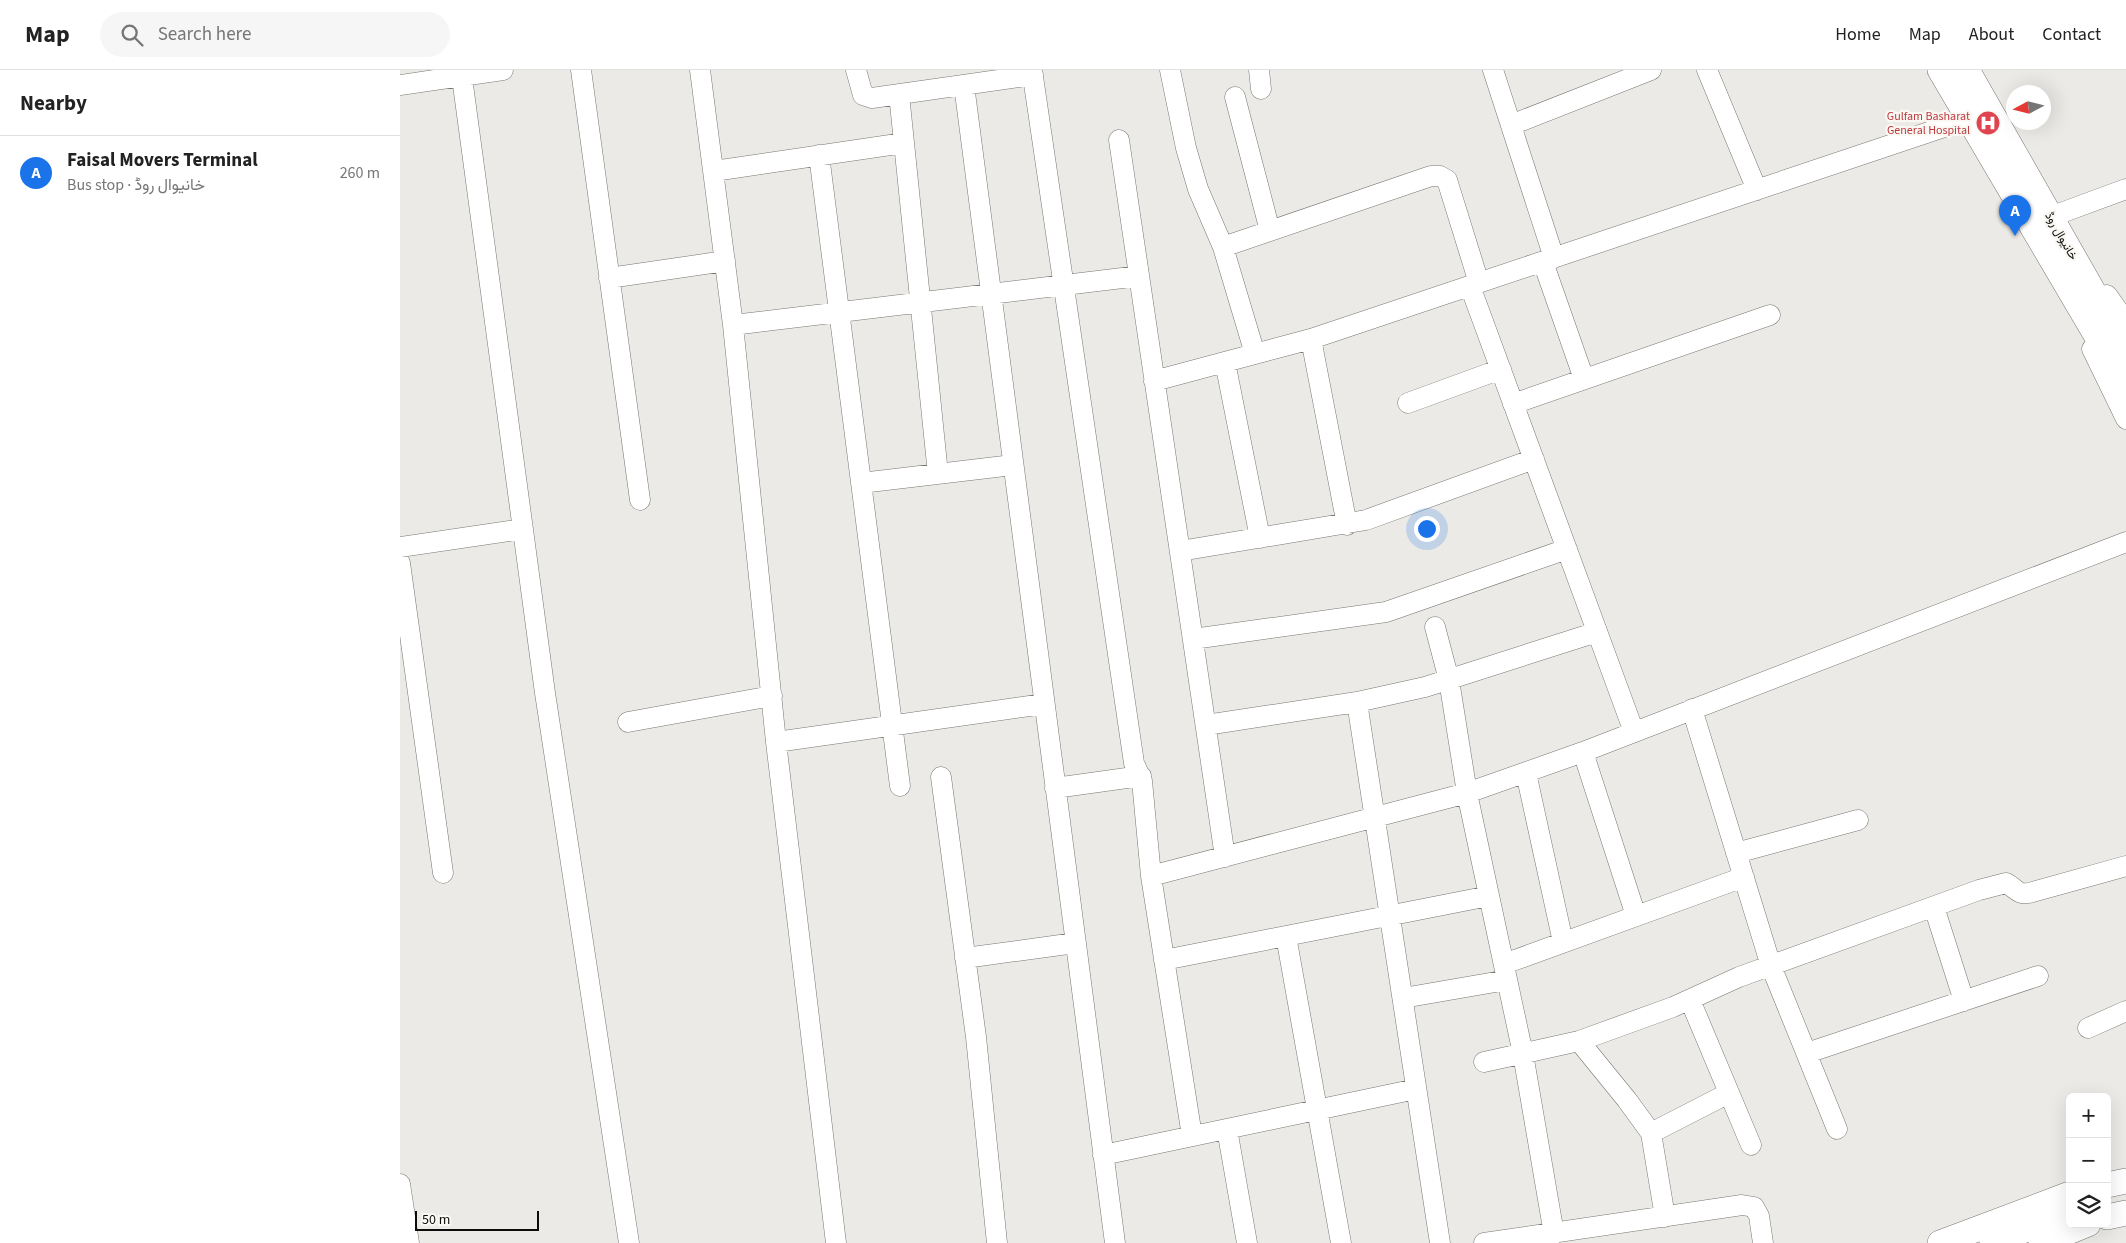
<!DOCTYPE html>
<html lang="en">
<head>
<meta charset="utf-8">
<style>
	body { margin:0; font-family:"Source Sans 3",Vazirmatn,sans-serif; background:#f6f6f6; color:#222 }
	.controls { position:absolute; right:15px; bottom:15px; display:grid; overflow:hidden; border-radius:8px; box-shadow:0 5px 20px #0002 }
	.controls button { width:45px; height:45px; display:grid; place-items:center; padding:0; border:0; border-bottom:1px solid #e0e0e0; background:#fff; color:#222; font:25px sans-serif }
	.compass { position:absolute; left:1606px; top:15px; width:45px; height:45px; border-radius:50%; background:#fff; box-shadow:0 5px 20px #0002; rotate:263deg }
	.scale { position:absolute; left:15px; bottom:12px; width:124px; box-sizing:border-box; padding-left:5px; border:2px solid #0d0c0b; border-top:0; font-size:14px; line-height:18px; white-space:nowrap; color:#0d0c0b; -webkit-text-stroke:4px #faf8f3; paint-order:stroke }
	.you { position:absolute; left:1026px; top:458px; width:18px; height:18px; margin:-12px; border:4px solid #fff; border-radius:50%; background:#1a73e8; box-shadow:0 0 0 8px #1a73e833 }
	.badge { display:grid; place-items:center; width:32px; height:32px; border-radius:50%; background:#1a73e8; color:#fff; font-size:16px; font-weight:700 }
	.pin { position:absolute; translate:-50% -41px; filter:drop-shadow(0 1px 2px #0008) }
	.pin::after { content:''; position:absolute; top:26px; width:18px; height:15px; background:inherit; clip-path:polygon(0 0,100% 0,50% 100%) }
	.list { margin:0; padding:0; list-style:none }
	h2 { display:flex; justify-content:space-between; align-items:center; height:65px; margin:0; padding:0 20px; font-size:21px }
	h2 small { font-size:16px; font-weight:400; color:#767676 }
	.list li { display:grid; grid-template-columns:32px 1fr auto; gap:15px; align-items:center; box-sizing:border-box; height:75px; padding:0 20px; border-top:1px solid #e0e0e0 }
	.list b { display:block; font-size:19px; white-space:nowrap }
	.list p { margin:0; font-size:16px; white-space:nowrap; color:#767676 }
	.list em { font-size:16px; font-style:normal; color:#767676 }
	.icon { flex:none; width:28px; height:28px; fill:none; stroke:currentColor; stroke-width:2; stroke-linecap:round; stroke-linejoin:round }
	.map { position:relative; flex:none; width:1726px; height:1173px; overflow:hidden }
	header { display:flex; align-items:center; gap:30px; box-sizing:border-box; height:70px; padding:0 25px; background:#fff; border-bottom:1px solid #e0e0e0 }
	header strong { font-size:24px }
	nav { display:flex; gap:28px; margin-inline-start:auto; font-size:18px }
	.search { width:350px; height:45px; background:#f6f6f6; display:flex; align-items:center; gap:12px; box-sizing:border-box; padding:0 18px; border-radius:28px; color:#767676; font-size:19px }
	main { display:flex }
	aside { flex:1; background:#fff }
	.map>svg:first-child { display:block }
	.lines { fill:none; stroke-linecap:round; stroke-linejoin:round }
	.minor-casing { stroke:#787672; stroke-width:21 }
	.major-casing { stroke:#787672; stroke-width:26 }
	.minor { stroke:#fff; stroke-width:20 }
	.major { stroke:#fff; stroke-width:25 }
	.labels { text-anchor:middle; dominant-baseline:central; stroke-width:4.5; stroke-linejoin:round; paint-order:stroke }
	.health-label { font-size:12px; fill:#be3a42; stroke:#faf8f3; text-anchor:end }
	.street-label { font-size:12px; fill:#0d0c0b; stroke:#faf8f3 }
</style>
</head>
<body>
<header>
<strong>Map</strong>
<div class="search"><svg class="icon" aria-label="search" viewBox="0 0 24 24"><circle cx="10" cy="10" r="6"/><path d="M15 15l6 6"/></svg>Search here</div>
<nav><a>Home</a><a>Map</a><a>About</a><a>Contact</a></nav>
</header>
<main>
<aside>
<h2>Nearby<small></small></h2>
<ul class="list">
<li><span class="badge">A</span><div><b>Faisal Movers Terminal</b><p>Bus stop · خانیوال روڈ</p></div><em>260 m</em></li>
</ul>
</aside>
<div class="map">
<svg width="1726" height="1173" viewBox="0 0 1726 1173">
	<rect width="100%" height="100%" fill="#eceae6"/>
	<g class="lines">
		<defs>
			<path id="minor" d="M61,0L145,623L229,1173
				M181,0L240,430
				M300,0L333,255L376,672L436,1173
				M456,0L463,25L472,28L633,5
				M632,0L734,693L742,711L751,806L792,1066
				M770,0L786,78L798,119L823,177L855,284
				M859,0L861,19
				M1093,0L1154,188
				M1307,0L1357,120
				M0,15L103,0
				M564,15L715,1173
				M499,24L538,404
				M835,27L870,161
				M1111,55L1251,0
				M719,70L825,787
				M419,85L500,716
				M314,101L504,73
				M1658,157L1650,147L1726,119
				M823,177L1031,106H1040L1047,110L1079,213
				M1143,192L1184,309
				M209,208L325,191
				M1070,216L1234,662
				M1707,225L1726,252
				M333,255L739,206
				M911,269L947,455
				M1692,279L1726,349
				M825,292L860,468
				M754,311L911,269L1568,49
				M1008,333L1101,299
				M1113,334L1370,245
				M461,413L613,395
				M0,477L123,459
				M780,481L966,450L1134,389
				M0,493L43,803
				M1035,557L1049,610L1067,723L1123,984L1154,1164
				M793,569L986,542L1167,479
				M957,632L1040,1173
				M1292,639L1371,896L1437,1059
				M228,652L372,626
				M806,655L957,632L1025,617L1197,562
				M376,672L644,634
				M1183,682L1236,846
				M1126,703L1163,872
				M541,707L576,967L597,1173
				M655,718L741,706
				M1336,783L1458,750
				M751,806L1067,723L1183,682L1726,472
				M1534,837L1564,931
				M886,866L941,1173
				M565,888L675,873
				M764,890L1089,826
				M1104,894L1344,807
				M1003,928L1107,910
				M1290,930L1351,1075
				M1688,958L1726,941
				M1179,971L1227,1030L1251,1063L1265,1147
				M1407,983L1638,906
				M1084,992L1179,971L1273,937L1339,907L1579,820L1606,813C1616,818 1617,825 1629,823L1726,796
				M827,1059L847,1173
				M1251,1063L1329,1023
				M703,1085L1016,1019
				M0,1114L9,1173
				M1084,1173L1342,1135L1354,1137L1359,1146L1363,1173"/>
			<path id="major" d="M1540,0L1726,316
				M1567,0L1726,279
				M1707,1115L1726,1111
				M1707,1147L1726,1143
				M1540,1173L1670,1124
				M1592,1173L1670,1142
				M1641,1173L1688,1154"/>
		</defs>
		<use href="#minor" class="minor-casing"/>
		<use href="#major" class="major-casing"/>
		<use href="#minor" class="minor"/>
		<use href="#major" class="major"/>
	</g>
	<defs>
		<symbol id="hospital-disc" viewBox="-11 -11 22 22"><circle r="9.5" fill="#e0444e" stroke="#faf8f3"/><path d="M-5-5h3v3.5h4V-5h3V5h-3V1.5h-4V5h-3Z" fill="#fff"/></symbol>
	</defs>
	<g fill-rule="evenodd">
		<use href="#hospital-disc" x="1574" y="39" width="28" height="28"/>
	</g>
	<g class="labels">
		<g class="health-label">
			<text x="1570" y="46">Gulfam Basharat<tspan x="1570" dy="14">General Hospital</tspan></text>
		</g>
		<g class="street-label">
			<text transform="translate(1661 166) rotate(60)">خانیوال روڈ</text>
		</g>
	</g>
</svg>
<div class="controls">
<button>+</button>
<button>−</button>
<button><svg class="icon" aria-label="layers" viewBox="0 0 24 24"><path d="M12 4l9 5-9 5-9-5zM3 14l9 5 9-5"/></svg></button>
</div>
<svg class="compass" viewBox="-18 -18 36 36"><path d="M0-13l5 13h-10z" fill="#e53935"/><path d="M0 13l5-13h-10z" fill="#767676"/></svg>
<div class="scale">50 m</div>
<div class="you"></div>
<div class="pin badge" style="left:1615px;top:166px">A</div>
</div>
</main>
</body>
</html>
